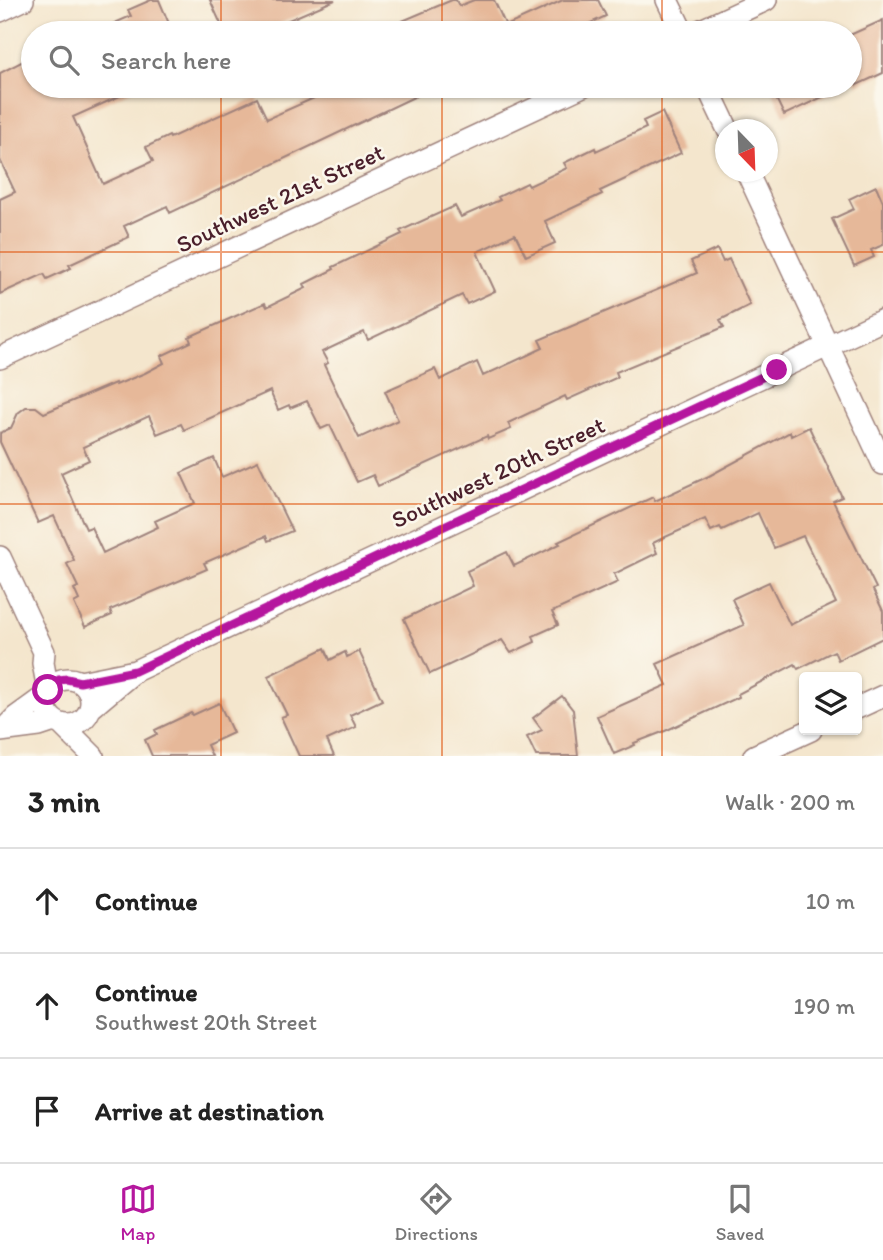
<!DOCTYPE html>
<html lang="en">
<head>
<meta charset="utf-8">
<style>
	body { margin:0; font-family:Itim,sans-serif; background:#f6f6f6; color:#222 }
	.controls { position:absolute; right:21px; bottom:21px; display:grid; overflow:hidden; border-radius:7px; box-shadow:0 2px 5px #0004 }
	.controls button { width:63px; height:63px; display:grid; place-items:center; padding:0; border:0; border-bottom:2px solid #e0e0e0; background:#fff; color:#222; font:35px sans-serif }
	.compass { position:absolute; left:715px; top:119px; width:63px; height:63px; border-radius:50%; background:#fff; box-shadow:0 2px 5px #0004; rotate:157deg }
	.stop { position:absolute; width:21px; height:21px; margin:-16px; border:5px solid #b5179e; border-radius:50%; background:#fff }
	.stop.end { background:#b5179e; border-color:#fff; box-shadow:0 2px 7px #0008 }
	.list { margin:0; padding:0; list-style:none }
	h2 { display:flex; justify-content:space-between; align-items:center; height:91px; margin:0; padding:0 28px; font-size:30px }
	h2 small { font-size:23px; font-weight:400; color:#767676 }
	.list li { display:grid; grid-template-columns:46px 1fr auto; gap:21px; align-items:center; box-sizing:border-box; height:105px; padding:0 28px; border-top:2px solid #e0e0e0 }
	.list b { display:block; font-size:26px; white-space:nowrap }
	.list p { margin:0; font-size:23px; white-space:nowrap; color:#767676 }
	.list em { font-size:23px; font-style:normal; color:#767676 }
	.icon { flex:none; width:38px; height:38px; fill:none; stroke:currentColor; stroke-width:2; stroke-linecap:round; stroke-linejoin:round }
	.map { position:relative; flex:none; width:883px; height:756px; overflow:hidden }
	.search { position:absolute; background:#fff; box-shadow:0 2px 5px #0004; left:21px; right:21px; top:21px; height:77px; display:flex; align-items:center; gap:18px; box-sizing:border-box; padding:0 24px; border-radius:38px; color:#767676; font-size:26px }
	.sheet { height:406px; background:#fff }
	nav { display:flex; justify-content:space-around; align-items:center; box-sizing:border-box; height:98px; border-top:2px solid #e0e0e0; background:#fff; font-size:19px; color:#767676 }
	nav a { display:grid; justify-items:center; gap:4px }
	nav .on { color:#b5179e }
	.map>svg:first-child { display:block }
	.building { fill:#e6b899 }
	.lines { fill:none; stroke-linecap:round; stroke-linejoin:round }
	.street-casing { stroke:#9f827c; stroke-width:24 }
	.street { stroke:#fff; stroke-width:21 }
	.route { stroke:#b5179e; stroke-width:9 }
	.grid { fill:none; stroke:#e0560e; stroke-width:2; stroke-opacity:0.55 }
	.labels { text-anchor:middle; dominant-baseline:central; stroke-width:5; stroke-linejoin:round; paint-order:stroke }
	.street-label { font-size:24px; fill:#4a1f2b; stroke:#fbf7ec }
</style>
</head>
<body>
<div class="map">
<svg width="883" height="756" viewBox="0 0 883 756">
	<rect width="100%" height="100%" fill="#fbf7ec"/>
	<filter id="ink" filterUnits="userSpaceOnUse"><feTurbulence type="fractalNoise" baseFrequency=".0143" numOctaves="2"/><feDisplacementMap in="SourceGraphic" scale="14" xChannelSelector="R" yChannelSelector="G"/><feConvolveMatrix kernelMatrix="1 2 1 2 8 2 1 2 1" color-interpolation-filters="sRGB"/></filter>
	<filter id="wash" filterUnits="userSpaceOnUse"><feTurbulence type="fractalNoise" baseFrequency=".00686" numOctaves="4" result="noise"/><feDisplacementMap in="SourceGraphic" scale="28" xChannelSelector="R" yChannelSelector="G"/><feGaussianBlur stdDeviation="1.57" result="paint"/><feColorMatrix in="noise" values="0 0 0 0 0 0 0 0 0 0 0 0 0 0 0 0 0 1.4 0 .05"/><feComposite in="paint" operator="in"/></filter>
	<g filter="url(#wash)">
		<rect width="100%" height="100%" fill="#f4e6cd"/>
		<g id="blocks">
			<path class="building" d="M151,0H159L173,33H92L131,16L128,10Z
				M210,0H335L277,25L281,33H225Z
				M452,0H456L459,6L474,0H494L506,26L563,0H598L606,16L569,33H374Z
				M883,20V73L857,85L850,71V35Z
				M33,56V86H142L73,117L103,184L153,161L146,147L169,136L170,138L257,98L267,119L341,86H437L170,213L167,206L124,226L129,237L69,265L71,268L47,279L44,274L0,294V199L15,192L0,160V73Z
				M770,86H846L784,115Z
				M662,112L681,153L600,191L602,194L545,221L555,243L526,256L515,234L477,252L495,291L467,304L462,295L368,340L364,332L322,352L328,363L324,365L359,438L398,420L385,391L435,369L440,380L477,362L483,376L543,348L539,340L697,273L691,261L717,249L723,262L729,259L750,305L720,320L724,327L616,372L618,377L567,400L565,396L508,423L511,429L488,439L487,436L378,486L373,475L357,482L330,425L321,429L307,401L290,408L289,405L278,410L270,391L184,430L181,424L157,434L149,416L83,447L89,460L61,473L86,529L91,527L103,553L158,527L155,521L195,503L181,473L214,458L222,477L258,461L292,531L268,541L266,536L204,563L207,569L110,610L112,615L85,627L74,603L79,600L74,589L78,587L67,564L74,560L54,516L38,523L0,442V433L11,428L18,413L26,407H36L44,413L115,383L116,385L145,373L164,363L161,356L191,342L189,337L265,303L267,307L306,288L304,284L334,269L333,267L402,234L400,231L455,206L461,217L500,200L498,197L527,183L529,186L567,168L564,163L595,148L596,151L646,128L643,121Z
				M876,186L883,202V245L871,250L874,257L854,266L832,219L854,209L849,199Z
				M809,427L842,497L833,501L876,588L873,590L883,611V638L838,660L834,651L798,669L795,664L738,694L739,697L665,731L634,743L635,745L614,754L597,716L667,685L657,664L744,625L732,599L769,582L790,625L836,603L803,536L774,548L758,513L722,530L720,527L711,531L705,519L661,539L653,543L657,553L614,574L618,582L552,612L558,625L533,636L535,642L511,653L502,640L430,674L404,619L473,586L467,571L507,552L514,566L560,544L558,542L653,497L655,501L709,476L790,432L791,436Z
				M325,648L330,660L345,652L347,657L359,651L382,700L350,715L356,727L327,740L334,756H299L281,717L287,715L268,676Z
				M562,696L573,710L578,756H536L527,737L542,730L533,718Z
				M219,703L233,733L207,745L212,756H152L145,740L157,734L155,730L191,713L193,715Z"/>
		</g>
	</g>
	<g filter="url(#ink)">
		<use href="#blocks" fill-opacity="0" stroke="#9f827c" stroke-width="2"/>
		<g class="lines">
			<defs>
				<path id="street" d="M667,0L683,33
					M0,11L23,0
					M695,33L766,0
					M707,86L728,130
					M747,172L883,464
					M0,358L583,86
					M0,557L44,652L43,663L48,690
					M45 702a23 23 0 1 1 46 0a23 23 0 1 1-46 0Z
					M80,682L135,671
					M91,708L135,671L883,320
					M857,708L883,696
					M62,725L93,756
					M3,730L16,717L45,696
					M0,731L39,726L54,721
					M754,756L811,730"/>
			</defs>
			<use href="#street" class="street-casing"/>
			<use href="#street" class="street"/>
		</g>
	</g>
	<g class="lines" filter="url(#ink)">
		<path class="route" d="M48,690L59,680L67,679L80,682L135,671L777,370"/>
	</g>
	<path class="grid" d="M221,0V33M442,0V33M662,0V33M221,86V756M442,86V756M662,86V756M0,252H883M0,504H883"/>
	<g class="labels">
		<g class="street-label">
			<text transform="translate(280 198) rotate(-25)">Southwest 21st Street</text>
			<text transform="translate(498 472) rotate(-25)">Southwest 20th Street</text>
		</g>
	</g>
</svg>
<div class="controls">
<button><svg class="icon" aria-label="layers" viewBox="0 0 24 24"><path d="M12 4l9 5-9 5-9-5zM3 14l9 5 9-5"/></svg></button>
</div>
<svg class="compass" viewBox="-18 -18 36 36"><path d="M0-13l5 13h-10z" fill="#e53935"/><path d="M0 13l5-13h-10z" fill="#767676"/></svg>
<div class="stop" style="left:48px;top:690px"></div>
<div class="stop end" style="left:777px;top:370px"></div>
<div class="search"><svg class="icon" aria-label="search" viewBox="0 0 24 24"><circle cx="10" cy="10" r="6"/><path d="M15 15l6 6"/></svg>Search here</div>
</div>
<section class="sheet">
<h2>3 min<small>Walk · 200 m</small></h2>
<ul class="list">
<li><svg class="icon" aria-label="ahead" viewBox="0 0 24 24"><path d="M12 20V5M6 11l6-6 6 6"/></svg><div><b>Continue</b></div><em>10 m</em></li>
<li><svg class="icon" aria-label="ahead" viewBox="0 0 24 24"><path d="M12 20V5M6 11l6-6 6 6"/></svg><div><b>Continue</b><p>Southwest 20th Street</p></div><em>190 m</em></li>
<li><svg class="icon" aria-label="arrive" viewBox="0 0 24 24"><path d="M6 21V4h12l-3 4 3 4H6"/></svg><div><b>Arrive at destination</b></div></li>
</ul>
</section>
<nav>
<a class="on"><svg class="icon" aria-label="map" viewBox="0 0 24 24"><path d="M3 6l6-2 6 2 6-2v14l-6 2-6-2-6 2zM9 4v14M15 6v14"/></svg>Map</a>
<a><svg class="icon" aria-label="directions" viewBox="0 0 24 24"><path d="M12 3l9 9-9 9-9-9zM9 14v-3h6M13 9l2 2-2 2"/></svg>Directions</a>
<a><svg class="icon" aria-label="saved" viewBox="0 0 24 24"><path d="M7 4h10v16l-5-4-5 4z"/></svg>Saved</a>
</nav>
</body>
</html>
